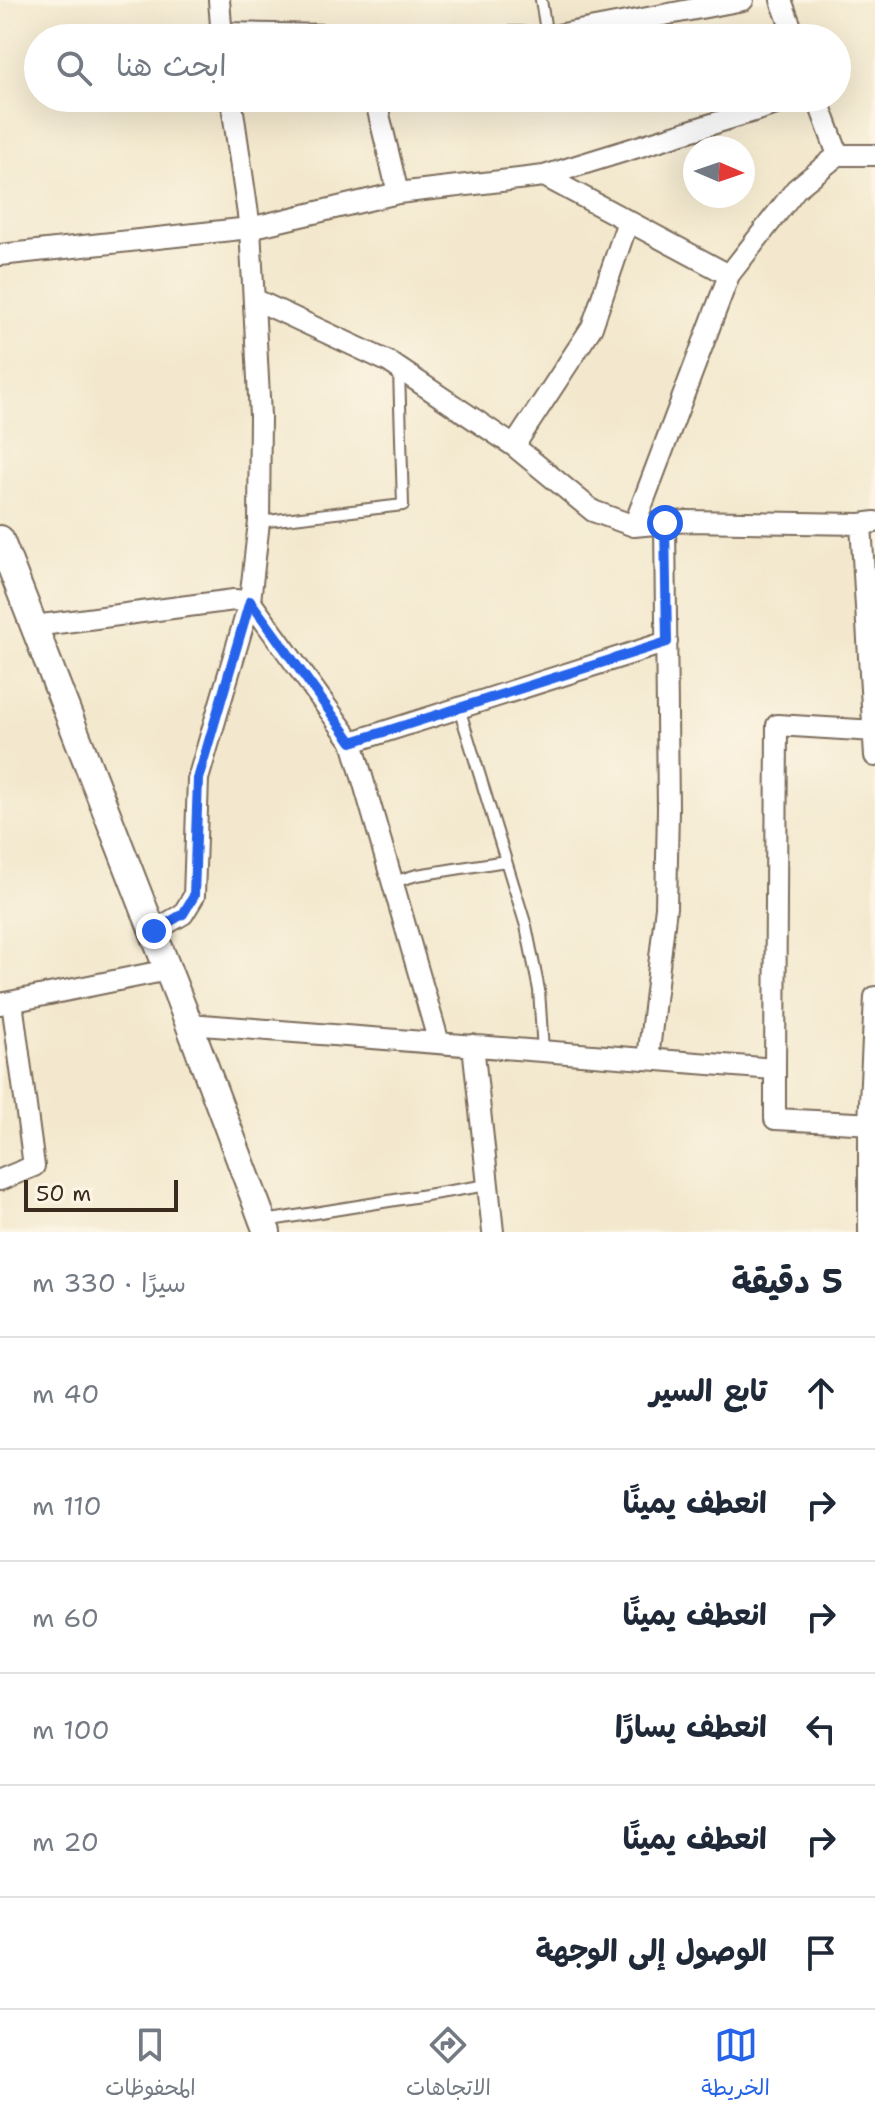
<!DOCTYPE html>
<html lang="ar">
<head>
<meta charset="utf-8">
<style>
	body { margin:0; font-family:"Shantell Sans","Playpen Sans Arabic",sans-serif; background:#f6f6f7; color:#1f2937; direction:rtl }
	.compass { position:absolute; left:683px; top:136px; width:72px; height:72px; border-radius:50%; background:#fff; box-shadow:0 8px 32px #0002; rotate:92deg }
	.scale { position:absolute; left:24px; bottom:20px; width:154px; box-sizing:border-box; padding-left:8px; border:4px solid #3b2a1e; border-top:0; font-size:22px; line-height:28px; white-space:nowrap; color:#3b2a1e; -webkit-text-stroke:6px #fcf5e5; paint-order:stroke }
	.stop { position:absolute; width:24px; height:24px; margin:-18px; border:6px solid #2563eb; border-radius:50%; background:#fff }
	.stop.end { background:#2563eb; border-color:#fff; box-shadow:0 2px 8px #0008 }
	.list { margin:0; padding:0; list-style:none }
	h2 { display:flex; justify-content:space-between; align-items:center; height:104px; margin:0; padding:0 32px; font-size:34px }
	h2 small { font-size:26px; font-weight:400; color:#747a83 }
	.list li { display:grid; grid-template-columns:52px 1fr auto; gap:24px; align-items:center; box-sizing:border-box; height:112px; padding:0 32px; border-top:2px solid #e0e1e3 }
	.list b { display:block; font-size:30px; white-space:nowrap }
	.list em { font-size:26px; font-style:normal; color:#747a83 }
	.icon { flex:none; width:44px; height:44px; fill:none; stroke:currentColor; stroke-width:2; stroke-linecap:round; stroke-linejoin:round }
	.map { position:relative; flex:none; width:875px; height:1232px; overflow:hidden; direction:ltr }
	.search { position:absolute; background:#fff; box-shadow:0 8px 32px #0002; left:24px; right:24px; top:24px; height:88px; display:flex; align-items:center; gap:20px; box-sizing:border-box; padding:0 28px; border-radius:44px; color:#747a83; font-size:30px }
	.sheet { height:776px; background:#fff }
	nav { display:flex; justify-content:space-around; align-items:center; box-sizing:border-box; height:112px; border-top:2px solid #e0e1e3; background:#fff; font-size:22px; color:#747a83 }
	nav a { display:grid; justify-items:center; gap:4px }
	nav .on { color:#2563eb }
	.map>svg:first-child { display:block }
	.lines { fill:none; stroke-linecap:round; stroke-linejoin:round }
	.lane-casing { stroke:#7b6c5b; stroke-width:14 }
	.street-casing { stroke:#7b6c5b; stroke-width:24 }
	.secondary-casing { stroke:#7b6c5b; stroke-width:30 }
	.lane { stroke:#fff; stroke-width:10 }
	.street { stroke:#fff; stroke-width:20 }
	.secondary { stroke:#fff; stroke-width:26 }
	.route { stroke:#2563eb; stroke-width:10 }
</style>
</head>
<body>
<div class="map">
<svg width="875" height="1232" viewBox="0 0 875 1232">
	<rect width="100%" height="100%" fill="#fcf5e5"/>
	<filter id="ink" filterUnits="userSpaceOnUse"><feTurbulence type="fractalNoise" baseFrequency=".0125" numOctaves="2"/><feDisplacementMap in="SourceGraphic" scale="16" xChannelSelector="R" yChannelSelector="G"/><feConvolveMatrix kernelMatrix="1 2 1 2 8 2 1 2 1" color-interpolation-filters="sRGB"/></filter>
	<filter id="wash" filterUnits="userSpaceOnUse"><feTurbulence type="fractalNoise" baseFrequency=".006" numOctaves="4" result="noise"/><feDisplacementMap in="SourceGraphic" scale="32" xChannelSelector="R" yChannelSelector="G"/><feGaussianBlur stdDeviation="1.8" result="paint"/><feColorMatrix in="noise" values="0 0 0 0 0 0 0 0 0 0 0 0 0 0 0 0 0 1.4 0 .05"/><feComposite in="paint" operator="in"/></filter>
	<g filter="url(#wash)">
		<rect width="100%" height="100%" fill="#f3e8cd"/>
	</g>
	<g filter="url(#ink)">
		<g class="lines">
			<defs>
				<path id="lane" d="M541,0L547,37
					M259,522L403,505L399,371
					M459,708L526,926L539,990L543,1051
					M393,882L417,875L506,861
					M265,1221L488,1185"/>
				<path id="street" d="M219,0L222,38
					M781,0L795,38
					M222,33L448,37H547L743,0
					M231,98L250,228L260,416L259,522L250,601L352,742
					M375,98L398,193
					M817,98L838,155
					M544,176L729,275
					M0,255L250,228L398,193L544,176L796,98
					M254,299L389,362L514,446L593,511L634,526L687,521L861,524L875,522
					M514,446L592,327L628,221
					M861,524L875,756
					M634,526L729,275L796,189L838,155H875
					M34,626L234,600L250,601L198,779L194,896L183,914L154,931
					M0,1004L168,970
					M189,1024L775,1069V1119L875,1124
					M439,1043L352,742L667,642
					M473,1045L493,1232
					M648,1059L666,907L668,809L665,523
					M775,1069L777,725L875,731
					M0,1180L34,1166L12,1002
					M869,1232V1123L875,997"/>
				<path id="secondary" d="M0,539L189,1024L267,1232"/>
			</defs>
			<use href="#lane" class="lane-casing"/>
			<use href="#street" class="street-casing"/>
			<use href="#secondary" class="secondary-casing"/>
			<use href="#lane" class="lane"/>
			<use href="#street" class="street"/>
			<use href="#secondary" class="secondary"/>
		</g>
	</g>
	<g class="lines" filter="url(#ink)">
		<path class="route" d="M154,931L183,914L194,896L198,779L250,601L352,742L667,642L665,523"/>
	</g>
</svg>
<svg class="compass" viewBox="-18 -18 36 36"><path d="M0-13l5 13h-10z" fill="#e53935"/><path d="M0 13l5-13h-10z" fill="#747a83"/></svg>
<div class="scale">50 m</div>
<div class="stop" style="left:665px;top:523px"></div>
<div class="stop end" style="left:154px;top:931px"></div>
<div class="search"><svg class="icon" aria-label="search" viewBox="0 0 24 24"><circle cx="10" cy="10" r="6"/><path d="M15 15l6 6"/></svg>ابحث هنا</div>
</div>
<section class="sheet">
<h2>5 دقيقة<small>سيرًا · 330 m</small></h2>
<ul class="list">
<li><svg class="icon" aria-label="ahead" viewBox="0 0 24 24"><path d="M12 20V5M6 11l6-6 6 6"/></svg><div><b>تابع السير</b></div><em>40 m</em></li>
<li><svg class="icon" aria-label="right" viewBox="0 0 24 24"><path d="M7 20v-9h11M14 6l5 5-5 5"/></svg><div><b>انعطف يمينًا</b></div><em>110 m</em></li>
<li><svg class="icon" aria-label="right" viewBox="0 0 24 24"><path d="M7 20v-9h11M14 6l5 5-5 5"/></svg><div><b>انعطف يمينًا</b></div><em>60 m</em></li>
<li><svg class="icon" aria-label="left" viewBox="0 0 24 24"><path d="M17 20v-9H6M10 6l-5 5 5 5"/></svg><div><b>انعطف يسارًا</b></div><em>100 m</em></li>
<li><svg class="icon" aria-label="right" viewBox="0 0 24 24"><path d="M7 20v-9h11M14 6l5 5-5 5"/></svg><div><b>انعطف يمينًا</b></div><em>20 m</em></li>
<li><svg class="icon" aria-label="arrive" viewBox="0 0 24 24"><path d="M6 21V4h12l-3 4 3 4H6"/></svg><div><b>الوصول إلى الوجهة</b></div></li>
</ul>
</section>
<nav>
<a class="on"><svg class="icon" aria-label="map" viewBox="0 0 24 24"><path d="M3 6l6-2 6 2 6-2v14l-6 2-6-2-6 2zM9 4v14M15 6v14"/></svg>الخريطة</a>
<a><svg class="icon" aria-label="directions" viewBox="0 0 24 24"><path d="M12 3l9 9-9 9-9-9zM9 14v-3h6M13 9l2 2-2 2"/></svg>الاتجاهات</a>
<a><svg class="icon" aria-label="saved" viewBox="0 0 24 24"><path d="M7 4h10v16l-5-4-5 4z"/></svg>المحفوظات</a>
</nav>
</body>
</html>
